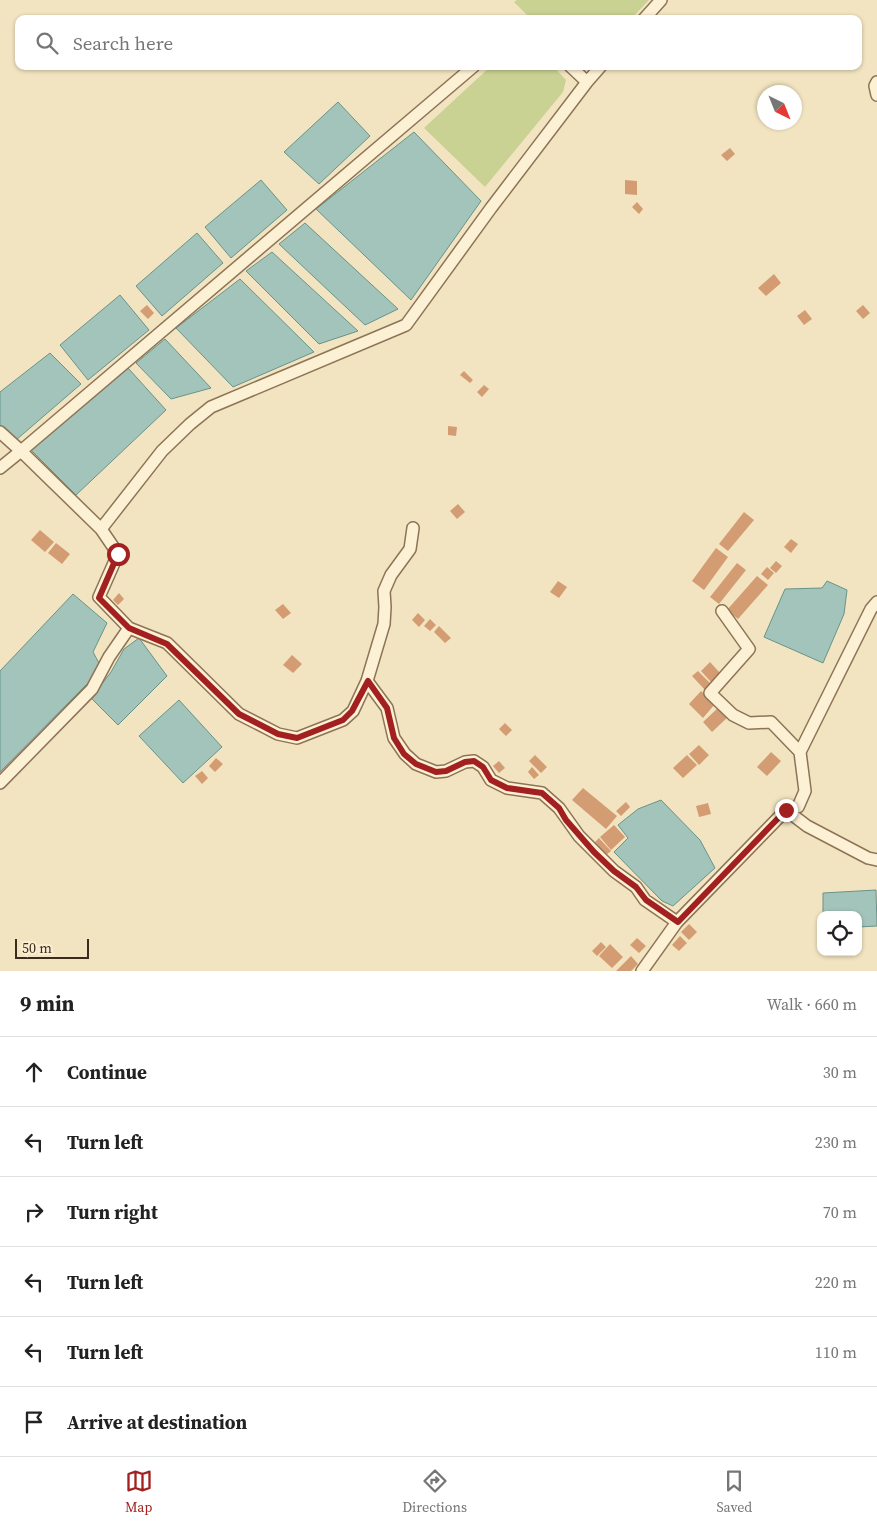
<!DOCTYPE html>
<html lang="en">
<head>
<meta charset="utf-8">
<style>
	body { margin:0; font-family:"Source Serif 4",serif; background:#f2f2f2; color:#222 }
	.controls { position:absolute; right:15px; bottom:15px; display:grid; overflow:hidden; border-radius:10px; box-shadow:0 1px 4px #0004 }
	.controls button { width:45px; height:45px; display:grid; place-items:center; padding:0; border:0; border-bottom:1px solid #e0e0e0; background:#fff; color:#222; font:25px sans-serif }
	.compass { position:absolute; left:757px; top:85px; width:45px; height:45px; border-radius:50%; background:#fff; box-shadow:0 1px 4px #0004; rotate:137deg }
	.scale { position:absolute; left:15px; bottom:12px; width:74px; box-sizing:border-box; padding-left:5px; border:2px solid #3b2b1c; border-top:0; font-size:14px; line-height:18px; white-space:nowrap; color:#3b2b1c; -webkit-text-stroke:4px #f9eed0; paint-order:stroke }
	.stop { position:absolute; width:15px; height:15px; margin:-11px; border:4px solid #a22120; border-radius:50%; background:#fff }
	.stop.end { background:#a22120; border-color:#fff; box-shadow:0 1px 5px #0008 }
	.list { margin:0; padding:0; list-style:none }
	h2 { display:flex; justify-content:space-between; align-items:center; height:65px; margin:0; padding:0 20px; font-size:21px }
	h2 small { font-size:16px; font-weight:400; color:#767676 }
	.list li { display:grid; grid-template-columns:32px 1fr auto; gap:15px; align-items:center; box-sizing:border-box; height:70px; padding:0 20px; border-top:1px solid #e0e0e0 }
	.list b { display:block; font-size:19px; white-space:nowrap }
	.list em { font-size:16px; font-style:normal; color:#767676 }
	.icon { flex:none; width:28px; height:28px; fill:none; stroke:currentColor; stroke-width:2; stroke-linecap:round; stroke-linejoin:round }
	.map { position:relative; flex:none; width:877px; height:971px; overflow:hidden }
	.search { position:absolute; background:#fff; box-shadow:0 1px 4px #0004; left:15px; right:15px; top:15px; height:55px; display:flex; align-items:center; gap:12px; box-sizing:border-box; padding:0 18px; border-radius:10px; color:#767676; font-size:19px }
	.sheet { height:485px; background:#fff }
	nav { display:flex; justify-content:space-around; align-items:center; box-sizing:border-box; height:70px; border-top:1px solid #e0e0e0; background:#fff; font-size:14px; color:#767676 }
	nav a { display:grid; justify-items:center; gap:2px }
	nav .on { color:#a22120 }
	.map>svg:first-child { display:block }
	.green { fill:#c9d193 }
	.water { fill:#a3c4bb; stroke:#699389 }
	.building { fill:#d49c72 }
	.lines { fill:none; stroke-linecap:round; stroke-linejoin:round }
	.street-casing { stroke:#8d7456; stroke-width:14 }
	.street { stroke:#fcf1d4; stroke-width:11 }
	.route { stroke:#a22120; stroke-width:6 }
</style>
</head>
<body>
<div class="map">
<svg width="877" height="971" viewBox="0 0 877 971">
	<rect width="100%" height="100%" fill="#f2e4c0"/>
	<path class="green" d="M517,0H649L631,19H531L514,2Z
		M491,66H553L566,80L563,92L485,187L424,128Z"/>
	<path class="water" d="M338,102L370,136L319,184L284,152Z
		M414,132L481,201L411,300L316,209Z
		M261,180L287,210L231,258L205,227Z
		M305,223L398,309L365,325L279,244Z
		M197,233L223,263L162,316L136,286Z
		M272,252L358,331L319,344L246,271Z
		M240,279L314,352L233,387L176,328Z
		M120,295L149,330L88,380L60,345Z
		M165,339L211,388L171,399L136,363Z
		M50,353L81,384L16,440L0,425V392Z
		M128,368L166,410L76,495L30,449Z
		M827,581L847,590L844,614L823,663L764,637L785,589L822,588Z
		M73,594L107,623L93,652L100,665L89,682L0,772V671Z
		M139,638L167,676L118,725L91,698L111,672L124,649Z
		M179,700L222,747L183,783L139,736Z
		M661,800L700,840L715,868L673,906L662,901L614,852L628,838L618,825L638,809Z
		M876,890L877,926L858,927V915H823V893Z"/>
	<path class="building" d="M730,148L735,154L727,161L721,155Z
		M625,180L637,181V195L625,194Z
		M637,202L643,209L639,214L632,207Z
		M774,274L781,283L766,296L758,288Z
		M147,305L154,313L148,319L140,311Z
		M863,305L870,313L863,319L856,311Z
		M805,310L812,319L804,325L797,316Z
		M464,371L473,380L470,383L460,375Z
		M484,385L489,389L482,397L477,392Z
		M448,426L457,427L456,436L448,435Z
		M458,504L465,512L457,519L450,511Z
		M744,512L754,520L728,551L719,544Z
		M40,530L54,542L45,552L31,540Z
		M791,539L798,544L791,553L784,547Z
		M56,543L70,554L62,564L48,553Z
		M716,548L728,557L704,590L692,581Z
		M776,561L782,566L776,573L770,568Z
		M737,563L746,570L719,604L710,597Z
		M767,567L774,573L768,580L761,574Z
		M757,576L768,585L738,619L727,610Z
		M558,581L567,587L559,598L550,592Z
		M119,593L124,599L118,605L113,600Z
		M283,604L291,613L283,619L275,610Z
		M418,613L425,620L419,627L412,620Z
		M430,619L436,625L430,631L424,626Z
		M439,626L451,638L445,643L434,632Z
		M292,655L302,664L293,673L283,665Z
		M710,662L720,673L711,682L701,671Z
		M698,671L711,684L705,690L692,676Z
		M701,691L715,704L703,718L689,704Z
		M719,707L728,717L712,732L703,722Z
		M505,723L512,730L506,736L499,729Z
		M699,745L709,755L699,765L689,754Z
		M771,752L781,761L767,776L757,767Z
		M535,755L547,767L541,773L529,761Z
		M687,755L697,765L683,778L673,768Z
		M216,758L223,764L215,772L209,766Z
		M499,761L505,768L499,773L493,766Z
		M532,767L539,775L534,779L528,772Z
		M202,771L208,778L202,784L195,776Z
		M583,788L617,816L606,829L572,800Z
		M626,802L630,807L621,816L616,811Z
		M708,803L711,814L699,817L696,806Z
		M614,825L625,837L611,850L600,837Z
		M599,838L611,851L606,855L595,842Z
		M689,924L697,932L689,940L681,932Z
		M680,936L687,943L679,951L672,945Z
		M637,938L646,946L639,953L630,945Z
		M601,942L606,947L597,956L592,951Z
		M610,944L623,957L612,968L599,956Z
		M631,956L638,964L631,971H616Z"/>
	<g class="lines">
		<defs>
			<path id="street" d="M644,19L661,0
				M570,66L587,82
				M877,82L875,86L877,95
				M0,432L21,451L474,66
				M0,468L21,451L101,529
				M722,611L749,649L710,693L733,715L749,723L771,722L800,752
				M129,628L99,597L118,554L101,529L162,451L190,424L211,407L406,325L491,208L587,82L601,66
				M367,681L384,624L385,607L384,591L391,575L410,549L413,528
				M0,783L92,689L109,657L129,628L167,643L239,714L278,734L297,738L343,720L353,711L367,681L387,708L394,738L405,754L416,764L436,772L446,771L465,762L474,761L483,767L491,780L507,788L542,793L559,808L579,836L614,871L636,887L645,900L677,922
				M786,810L807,826L868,858L877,860
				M642,971L677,922L786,810L798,807L805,791L800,752L871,609L877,602"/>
		</defs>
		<use href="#street" class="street-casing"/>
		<use href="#street" class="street"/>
	</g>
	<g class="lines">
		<path class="route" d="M118,554L99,598L129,628L167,644L239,714L278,734L297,738L343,720L352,711L368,681L387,708L394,738L404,754L416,764L436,772L446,771L465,762L474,761L483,767L491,780L507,788L542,793L559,808L566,820L594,852L614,871L636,887L646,900L678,922L786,810"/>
	</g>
</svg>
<div class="controls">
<button><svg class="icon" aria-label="locate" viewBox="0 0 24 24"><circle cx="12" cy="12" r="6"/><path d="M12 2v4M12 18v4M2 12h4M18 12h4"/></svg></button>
</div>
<svg class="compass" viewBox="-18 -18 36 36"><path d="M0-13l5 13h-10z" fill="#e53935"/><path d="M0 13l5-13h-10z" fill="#767676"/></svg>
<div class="scale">50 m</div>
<div class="stop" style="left:118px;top:554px"></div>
<div class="stop end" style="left:786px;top:810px"></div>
<div class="search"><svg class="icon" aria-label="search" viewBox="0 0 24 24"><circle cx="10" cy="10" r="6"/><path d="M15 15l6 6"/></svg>Search here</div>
</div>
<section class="sheet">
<h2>9 min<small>Walk · 660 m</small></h2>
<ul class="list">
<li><svg class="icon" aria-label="ahead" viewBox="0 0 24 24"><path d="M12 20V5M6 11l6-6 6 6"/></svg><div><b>Continue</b></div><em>30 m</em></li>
<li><svg class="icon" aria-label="left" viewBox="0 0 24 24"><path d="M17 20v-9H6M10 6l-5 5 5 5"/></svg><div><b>Turn left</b></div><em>230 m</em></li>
<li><svg class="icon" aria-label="right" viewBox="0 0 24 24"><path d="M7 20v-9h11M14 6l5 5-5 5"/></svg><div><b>Turn right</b></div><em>70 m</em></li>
<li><svg class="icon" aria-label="left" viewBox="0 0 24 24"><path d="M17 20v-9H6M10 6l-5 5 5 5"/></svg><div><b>Turn left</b></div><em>220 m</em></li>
<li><svg class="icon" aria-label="left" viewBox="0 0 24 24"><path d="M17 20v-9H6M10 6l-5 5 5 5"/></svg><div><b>Turn left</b></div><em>110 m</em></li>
<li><svg class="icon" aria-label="arrive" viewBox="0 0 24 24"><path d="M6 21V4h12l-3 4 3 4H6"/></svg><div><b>Arrive at destination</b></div></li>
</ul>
</section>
<nav>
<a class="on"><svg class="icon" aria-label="map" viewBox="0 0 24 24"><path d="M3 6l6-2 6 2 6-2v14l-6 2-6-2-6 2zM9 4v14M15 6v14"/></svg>Map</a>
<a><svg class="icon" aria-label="directions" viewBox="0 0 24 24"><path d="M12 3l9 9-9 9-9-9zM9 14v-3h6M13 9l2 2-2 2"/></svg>Directions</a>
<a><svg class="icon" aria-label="saved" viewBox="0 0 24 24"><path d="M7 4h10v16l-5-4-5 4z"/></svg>Saved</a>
</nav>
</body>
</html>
